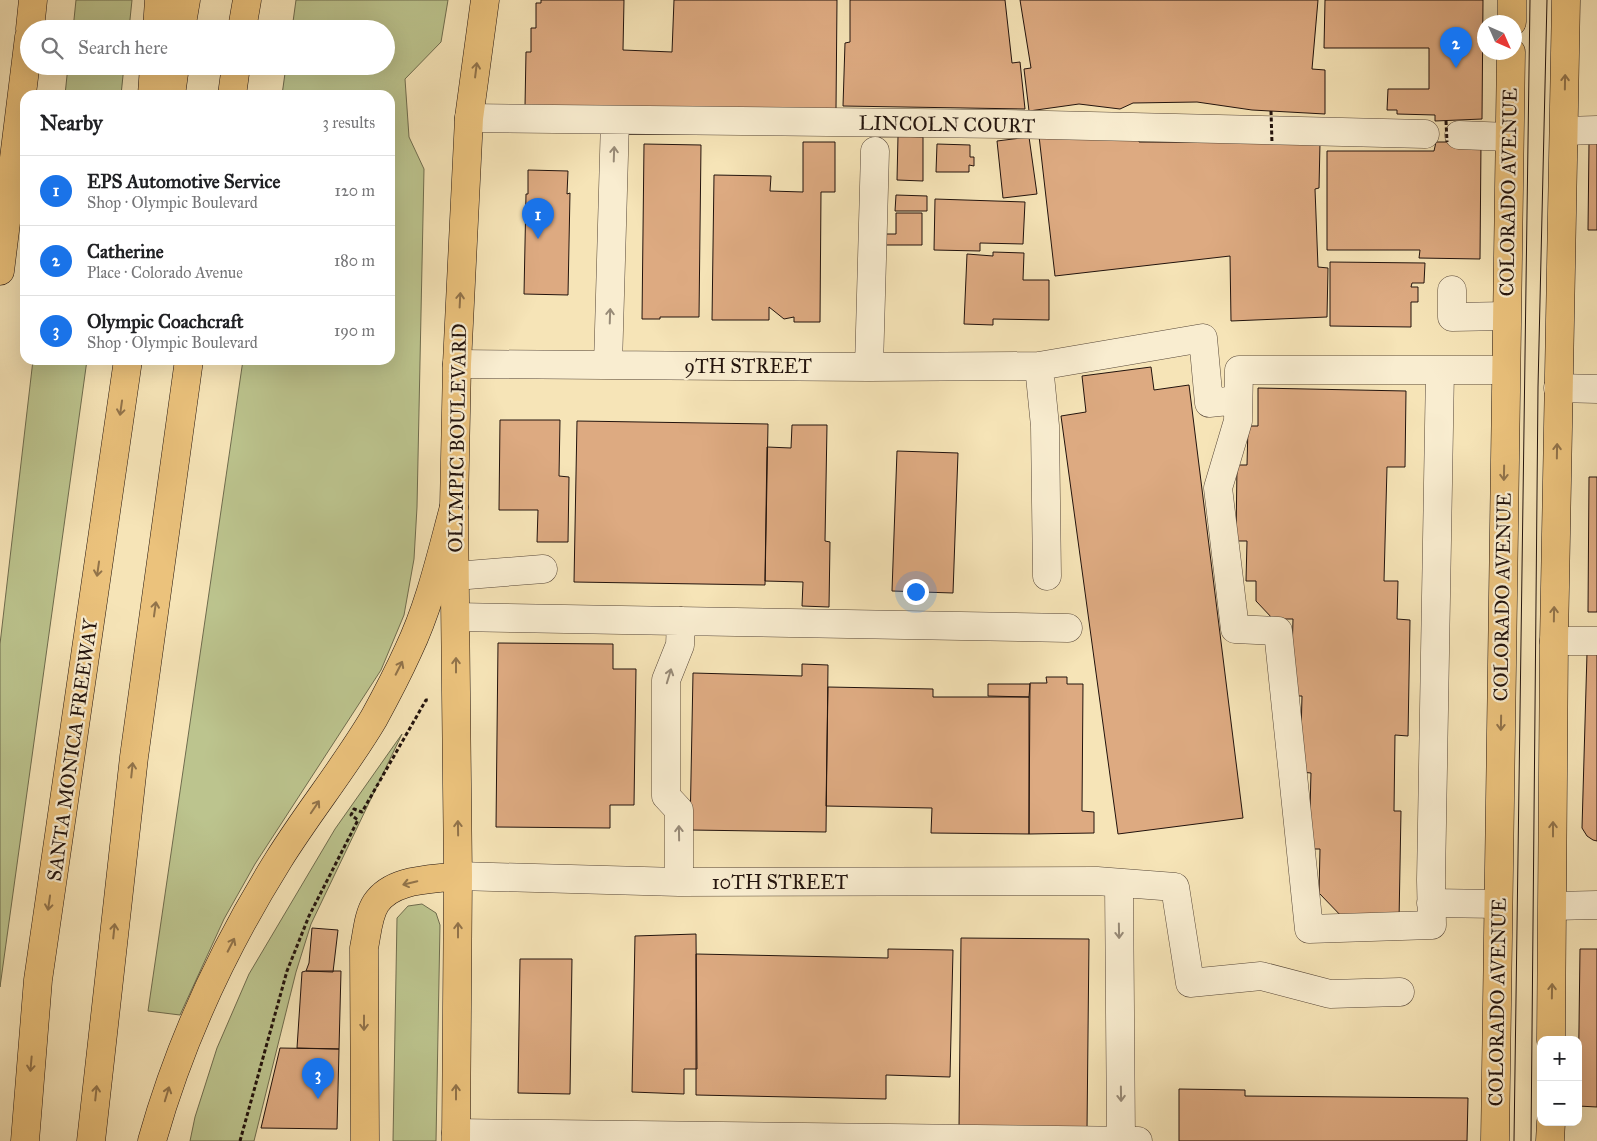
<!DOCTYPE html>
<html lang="en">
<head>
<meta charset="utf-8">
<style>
	body { margin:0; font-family:"IM FELL Great Primer",serif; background:#f2f2f2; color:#202124 }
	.controls { position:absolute; right:15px; bottom:15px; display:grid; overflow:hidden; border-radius:10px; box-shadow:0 5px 20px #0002 }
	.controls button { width:45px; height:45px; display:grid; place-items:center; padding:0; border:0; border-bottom:1px solid #e0e0e0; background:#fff; color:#202124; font:25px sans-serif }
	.compass { position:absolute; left:1477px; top:15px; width:45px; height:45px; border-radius:50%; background:#fff; box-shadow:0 5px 20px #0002; rotate:135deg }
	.you { position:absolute; left:915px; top:591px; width:18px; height:18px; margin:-12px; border:4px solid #fff; border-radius:50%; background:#1a73e8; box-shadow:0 0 0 8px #1a73e833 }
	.badge { display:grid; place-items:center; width:32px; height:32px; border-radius:50%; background:#1a73e8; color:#fff; font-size:16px; font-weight:700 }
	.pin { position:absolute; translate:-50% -41px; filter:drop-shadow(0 1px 2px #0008) }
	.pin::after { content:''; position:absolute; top:26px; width:18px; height:15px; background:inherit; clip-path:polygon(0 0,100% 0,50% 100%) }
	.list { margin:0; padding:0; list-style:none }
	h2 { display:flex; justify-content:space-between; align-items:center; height:65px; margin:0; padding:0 20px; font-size:21px }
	h2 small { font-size:16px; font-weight:400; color:#757577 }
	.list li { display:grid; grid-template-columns:32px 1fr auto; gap:15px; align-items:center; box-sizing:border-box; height:70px; padding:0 20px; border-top:1px solid #e0e0e0 }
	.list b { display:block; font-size:19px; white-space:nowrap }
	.list p { margin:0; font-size:16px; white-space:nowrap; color:#757577 }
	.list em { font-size:16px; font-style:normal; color:#757577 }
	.icon { flex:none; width:28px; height:28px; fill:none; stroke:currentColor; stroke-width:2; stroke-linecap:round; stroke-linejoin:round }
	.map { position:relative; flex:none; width:1597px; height:1141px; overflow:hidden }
	.search { position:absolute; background:#fff; box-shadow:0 5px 20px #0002; left:20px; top:20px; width:375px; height:55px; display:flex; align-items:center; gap:12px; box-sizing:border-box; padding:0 18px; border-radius:28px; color:#757577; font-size:19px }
	.panel { position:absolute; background:#fff; box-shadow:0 5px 20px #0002; left:20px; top:90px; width:375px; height:275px; border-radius:15px }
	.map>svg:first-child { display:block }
	.green { fill:#bcc48e; stroke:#6f6c4e }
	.building { fill:#ddaa81; stroke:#22130d }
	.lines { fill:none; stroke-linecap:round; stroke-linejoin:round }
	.minor-casing { stroke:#574738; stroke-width:29 }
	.major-casing { stroke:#22130d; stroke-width:29 }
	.highway-casing { stroke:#22130d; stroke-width:29 }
	.path { stroke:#22130d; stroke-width:3; stroke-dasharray:4 2.5; stroke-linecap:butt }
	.minor { stroke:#f9edd0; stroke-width:28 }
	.major { stroke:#ebc27c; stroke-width:28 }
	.highway { stroke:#ebc27c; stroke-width:28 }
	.tram { stroke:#22130d; stroke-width:1 }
	.path-bridge { stroke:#22130d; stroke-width:3; stroke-dasharray:4 2.5; stroke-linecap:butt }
	.oneway { stroke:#91734a }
	.oneway2 { stroke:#988b78 }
	.labels { text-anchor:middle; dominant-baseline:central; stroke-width:4.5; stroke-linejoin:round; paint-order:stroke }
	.street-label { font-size:20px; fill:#22130d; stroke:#f9edd0 }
</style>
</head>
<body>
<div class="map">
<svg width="1597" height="1141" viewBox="0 0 1597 1141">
	<rect width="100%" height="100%" fill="#f6e4b7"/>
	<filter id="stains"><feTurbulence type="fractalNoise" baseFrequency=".004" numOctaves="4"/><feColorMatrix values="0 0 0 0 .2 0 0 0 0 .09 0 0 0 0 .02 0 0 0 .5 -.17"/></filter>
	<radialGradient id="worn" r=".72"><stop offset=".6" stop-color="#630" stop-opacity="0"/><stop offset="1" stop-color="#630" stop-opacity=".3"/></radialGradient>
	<path class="green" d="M76,0H132L129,29H73Z
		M296,0H448L441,42L405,79L409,137L424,169L417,507L414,559L404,615L381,670L255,864L224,919L180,1015L148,1011L243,360H390V95H282L286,66H386V29H292Z
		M68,66H124L121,95H65Z
		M33,360H87L0,987V644Z
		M402,734L311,924L296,972L254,1141H190L195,1117L217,1048L249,974L335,829Z
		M422,904L436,913L440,925L436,1141H393L397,918L408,906Z"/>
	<path class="building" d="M541,0H624L623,50L672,52L674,0H837L836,109L525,106L526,52H531V28H536V3H541Z
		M850,0H1005L1012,63L1020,62L1025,109L843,106L845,43L850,42Z
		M1020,0H1318L1312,69L1325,70V114L1252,110L1197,102L1133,103L1120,109L1079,104L1029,111L1024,69L1031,68Z
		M1325,0H1483L1482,119L1435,121V115L1397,114V110H1387L1388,89H1429V48H1324Z
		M898,136L923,137V181L897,180Z
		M1039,136L1139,138V142L1320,143L1319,188L1315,189L1318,267L1328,268L1327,317L1231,321L1230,256L1055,276Z
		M1029,137L1037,194L1003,198L997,141Z
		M803,142H835V192H821L820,322H794V317L784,319L769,307V320H712L714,175L771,176L770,191L803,192Z
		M1436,142H1481L1480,259L1419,258L1420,250H1327V151H1434Z
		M1589,143H1597V230H1588Z
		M644,144L701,145L699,317H660V319H642Z
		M937,144L970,145V157H974V166L969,165V172H936Z
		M528,170L568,171L567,194L570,193L568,295L524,294L526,194H528Z
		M896,195L927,196V211H895Z
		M935,199L1025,202L1023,244L980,243V251L934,250Z
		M896,213H922V245H886V234H896Z
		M993,252L1024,253L1023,280H1049V320L993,319V325L964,324L967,254L993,256Z
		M1330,262L1425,263L1424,283H1412L1411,287H1418V302H1411V327L1330,326Z
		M1151,367L1154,390L1189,385L1243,818L1118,834L1061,416L1086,412L1082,376Z
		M1258,388L1406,391L1405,467H1387L1384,581H1398L1397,619L1410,620L1408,736L1395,735L1394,811H1401L1399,921L1345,920L1319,893L1320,849H1309L1311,773L1300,772L1302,696H1291L1293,619H1273L1256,601V581H1246L1247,541H1236L1237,465H1247L1248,426H1258Z
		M500,420H560L559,476L569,477L568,542H537L538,510H499Z
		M577,421L768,424L765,585L574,582Z
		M792,425H827L825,541L830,542L829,607L802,606L803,582L765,581L767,447L791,448Z
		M897,451L958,453L953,593L892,591Z
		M1589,477H1597V612H1588Z
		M498,643L613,644V669H636L634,805H610V828L496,827Z
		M1587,653H1597V841L1593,840L1587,836L1582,828Z
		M802,664L828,665L826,832L690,830L693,673L802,676Z
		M1046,677H1067V684H1083L1082,811L1094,812V833L1029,834L1030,683H1047Z
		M988,684H1030L1029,697L988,696Z
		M828,687L933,689V697H1029V834L931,833L932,808L826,806Z
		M312,928L338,930L333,972L306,971L309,963Z
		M696,934L697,1069H684V1094L632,1092L635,936Z
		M961,938L1089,939L1087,1130L959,1128Z
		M888,949L953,950L950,1077L886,1075V1099L696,1095V954L888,958Z
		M1580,949H1597V1107L1578,1106Z
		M520,959H572L570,1094L518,1093Z
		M306,971H341L339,1049L297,1048L302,972Z
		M280,1048L339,1049L337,1129L261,1128Z
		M1179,1089L1245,1090V1096L1468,1098L1467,1141H1179Z"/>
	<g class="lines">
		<defs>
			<path id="minor" d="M469,118L1004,124L1425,134
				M1564,131L1597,130
				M1459,135L1509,137
				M1452,290V317L1506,316
				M457,364L869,367L1039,366L1203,338L1209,403L1238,400
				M608,365L615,120
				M1039,366L1045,426L1047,576
				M869,367L875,151
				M1440,370L1431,880L1432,925L1309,929L1278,631L1235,629L1218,488L1238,421L1239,370H1505
				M1558,388L1597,389
				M455,576L543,569
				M456,617L1068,628
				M1554,641H1597
				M458,876L679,882L1097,881L1175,887L1190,983L1261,976L1330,994L1400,992
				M679,882V810L666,796V680L680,645L681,621
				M1119,883L1121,1140
				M1431,903L1498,904
				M1553,906L1597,905
				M456,1133L1138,1141"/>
			<path id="major" d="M1512,22V0
				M30,29L33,0
				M0,271L29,37
				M1551,1040L1554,641L1566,0
				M365,1141L364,948C367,934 368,915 376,903C393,878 431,880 458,876
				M456,1141L458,876L454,507L457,364L469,118L485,0
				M1495,1141L1511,52
				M1550,1141L1551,1122"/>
			<path id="highway" d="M157,29L159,0
				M181,29L186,0
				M242,29L247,0
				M152,95L154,66
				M171,95L175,66
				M232,95L236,66
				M25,1141L38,980L128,360
				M91,1141L134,757L189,360
				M152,1141C180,1041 224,947 279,859C309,811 345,767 374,718C386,696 398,673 408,651C430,605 441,555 454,507"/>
		</defs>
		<use href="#minor" class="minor-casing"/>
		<use href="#major" class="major-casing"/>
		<use href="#highway" class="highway-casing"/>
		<path class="path" d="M240,1141L287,971L309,916L358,820L351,815L354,809L362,812L426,700H428"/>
		<use href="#minor" class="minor"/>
		<use href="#major" class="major"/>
		<use href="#highway" class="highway"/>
		<path class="tram" d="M1514,1141L1530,0
			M1531,1141L1538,387L1547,0"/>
		<path class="path-bridge" d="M1271,111L1272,143
			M1446,121L1447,142"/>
	</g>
	<defs><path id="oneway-shaft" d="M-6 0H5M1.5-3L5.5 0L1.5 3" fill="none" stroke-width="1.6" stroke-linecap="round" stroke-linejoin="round" transform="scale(1.25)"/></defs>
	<g class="oneway">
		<use href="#oneway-shaft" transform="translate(476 70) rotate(-83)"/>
		<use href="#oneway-shaft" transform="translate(1565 82) rotate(-89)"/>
		<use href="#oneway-shaft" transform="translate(460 300) rotate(-87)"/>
		<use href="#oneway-shaft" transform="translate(121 408) rotate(98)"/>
		<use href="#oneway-shaft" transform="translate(1557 451) rotate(-89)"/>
		<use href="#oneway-shaft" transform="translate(1504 473) rotate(91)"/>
		<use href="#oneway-shaft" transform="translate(98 569) rotate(98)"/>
		<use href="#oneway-shaft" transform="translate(155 609) rotate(-82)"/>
		<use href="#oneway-shaft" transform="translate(1554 614) rotate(-89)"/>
		<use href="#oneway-shaft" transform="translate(456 665) rotate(-90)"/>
		<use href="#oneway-shaft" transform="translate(399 668) rotate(-63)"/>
		<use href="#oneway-shaft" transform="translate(1501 723) rotate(91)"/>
		<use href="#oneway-shaft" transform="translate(132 770) rotate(-84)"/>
		<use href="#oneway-shaft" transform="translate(315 807) rotate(-56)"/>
		<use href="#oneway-shaft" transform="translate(458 828) rotate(-91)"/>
		<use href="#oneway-shaft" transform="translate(1553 829) rotate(-90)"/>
		<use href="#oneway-shaft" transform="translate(410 883) rotate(167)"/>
		<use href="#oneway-shaft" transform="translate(49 903) rotate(98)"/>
		<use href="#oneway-shaft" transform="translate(458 930) rotate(-90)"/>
		<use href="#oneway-shaft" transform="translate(114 931) rotate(-84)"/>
		<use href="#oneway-shaft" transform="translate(231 945) rotate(-63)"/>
		<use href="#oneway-shaft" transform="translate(1552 991) rotate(-89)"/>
		<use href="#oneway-shaft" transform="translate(364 1023) rotate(90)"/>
		<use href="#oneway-shaft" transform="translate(31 1064) rotate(95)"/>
		<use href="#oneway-shaft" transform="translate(456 1092) rotate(-90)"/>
		<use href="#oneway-shaft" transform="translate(96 1093) rotate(-84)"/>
		<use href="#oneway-shaft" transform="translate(167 1094) rotate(-73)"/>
	</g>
	<g class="oneway2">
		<use href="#oneway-shaft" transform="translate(614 154) rotate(-88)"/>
		<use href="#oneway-shaft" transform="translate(610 316) rotate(-88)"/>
		<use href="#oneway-shaft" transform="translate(669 676) rotate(-73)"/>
		<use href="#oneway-shaft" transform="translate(679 833) rotate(-91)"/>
		<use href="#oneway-shaft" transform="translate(1119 931) rotate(89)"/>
		<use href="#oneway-shaft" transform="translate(1121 1094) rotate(89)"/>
	</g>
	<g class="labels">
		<g class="street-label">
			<text transform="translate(947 124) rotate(1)">LINCOLN COURT</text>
			<text transform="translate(1508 192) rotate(-89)">COLORADO AVENUE</text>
			<text x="748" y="366">9TH STREET</text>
			<text transform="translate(457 438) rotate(-89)">OLYMPIC BOULEVARD</text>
			<text transform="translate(1502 597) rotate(-89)">COLORADO AVENUE</text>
			<text transform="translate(72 750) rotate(-82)">SANTA MONICA FREEWAY</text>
			<text x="780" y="882">10TH STREET</text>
			<text transform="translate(1497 1002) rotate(-89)">COLORADO AVENUE</text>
		</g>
	</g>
	<rect width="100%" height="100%" filter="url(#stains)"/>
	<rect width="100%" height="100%" fill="url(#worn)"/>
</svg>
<div class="controls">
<button>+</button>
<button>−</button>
</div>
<svg class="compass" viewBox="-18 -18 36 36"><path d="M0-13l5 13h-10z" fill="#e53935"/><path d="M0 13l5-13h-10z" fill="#757577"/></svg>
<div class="you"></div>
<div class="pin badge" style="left:538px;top:239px">1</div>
<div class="pin badge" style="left:1456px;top:68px">2</div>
<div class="pin badge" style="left:318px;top:1099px">3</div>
<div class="search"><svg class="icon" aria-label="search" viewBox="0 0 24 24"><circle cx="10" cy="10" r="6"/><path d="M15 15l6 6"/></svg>Search here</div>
<section class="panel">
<h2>Nearby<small>3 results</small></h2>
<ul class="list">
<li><span class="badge">1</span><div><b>EPS Automotive Service</b><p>Shop · Olympic Boulevard</p></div><em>120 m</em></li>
<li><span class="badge">2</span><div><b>Catherine</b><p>Place · Colorado Avenue</p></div><em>180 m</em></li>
<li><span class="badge">3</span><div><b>Olympic Coachcraft</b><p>Shop · Olympic Boulevard</p></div><em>190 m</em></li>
</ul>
</section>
</div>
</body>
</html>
